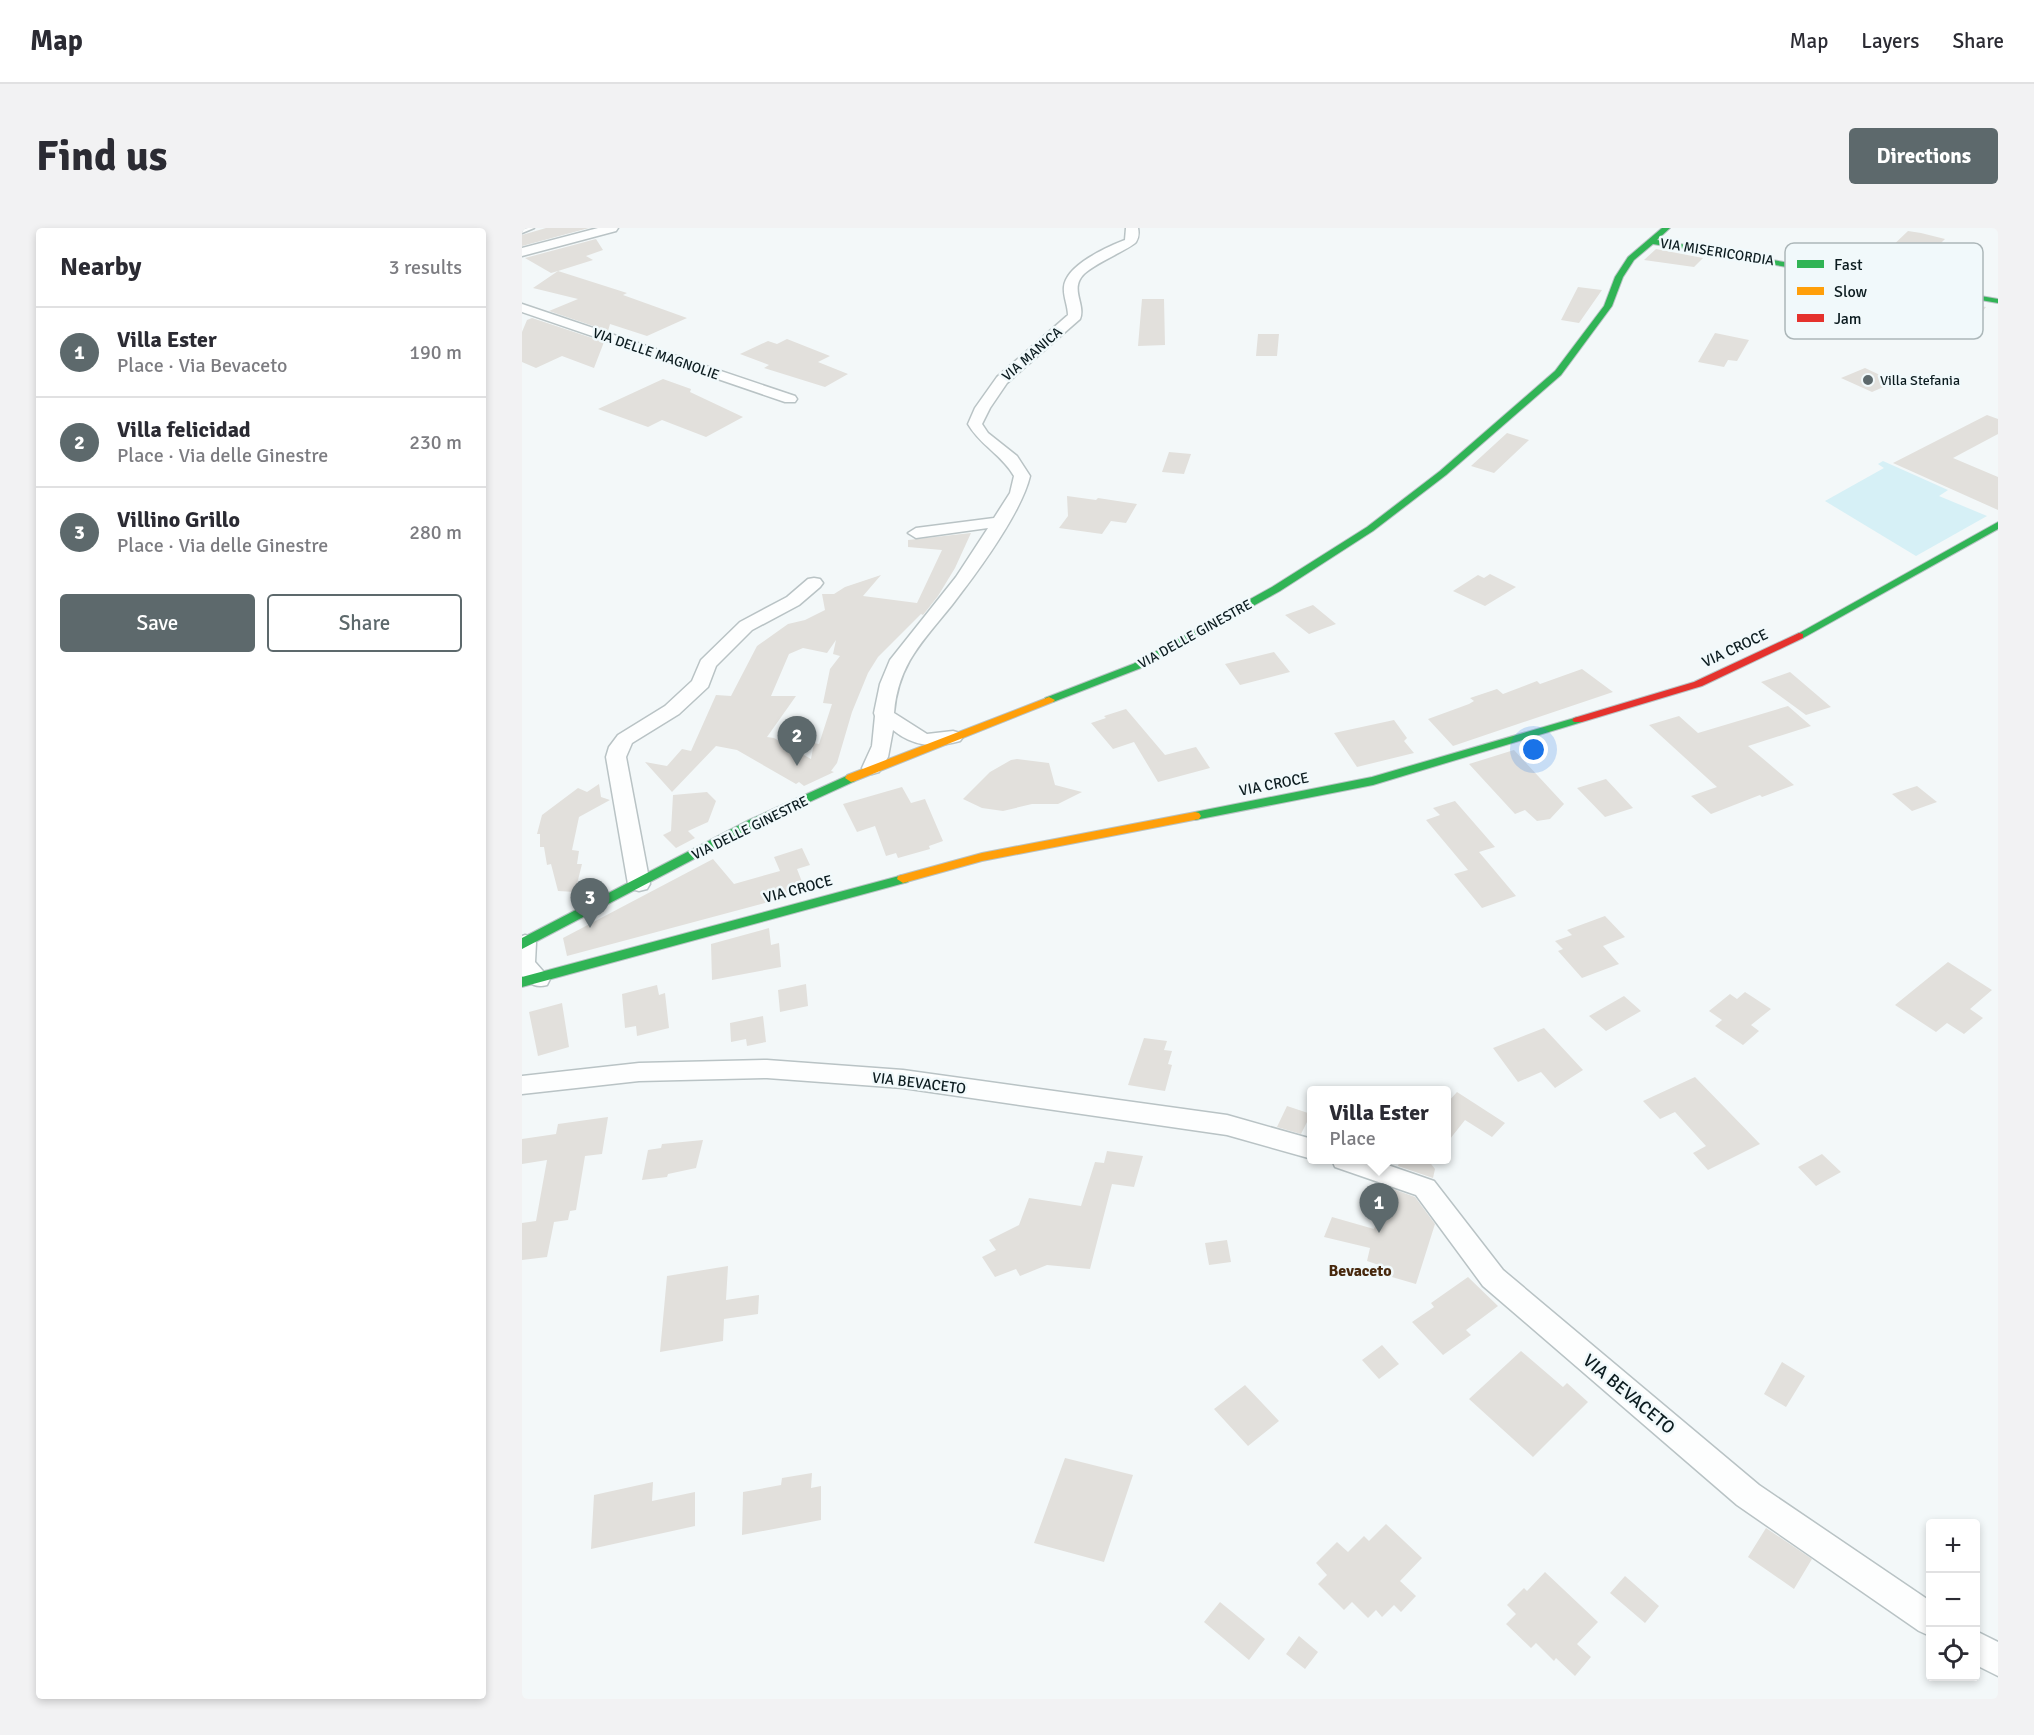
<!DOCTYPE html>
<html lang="en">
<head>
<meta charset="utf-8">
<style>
	body { margin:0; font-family:Signika,sans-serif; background:#f2f2f3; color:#2b2b33 }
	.controls { position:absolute; right:18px; bottom:18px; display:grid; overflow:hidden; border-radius:6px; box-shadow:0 3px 9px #0003 }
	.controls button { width:54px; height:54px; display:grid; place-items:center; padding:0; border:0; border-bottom:2px solid #e1e1e2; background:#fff; color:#2b2b33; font:30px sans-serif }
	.you { position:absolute; left:1012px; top:522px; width:21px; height:21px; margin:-15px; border:4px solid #fff; border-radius:50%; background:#1a73e8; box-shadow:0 0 0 9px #1a73e833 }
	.badge { display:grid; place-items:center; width:39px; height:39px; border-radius:50%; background:#5d696c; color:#fff; font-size:20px; font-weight:700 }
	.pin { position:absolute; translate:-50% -50px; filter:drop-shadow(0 2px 3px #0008) }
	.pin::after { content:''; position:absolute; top:32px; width:21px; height:18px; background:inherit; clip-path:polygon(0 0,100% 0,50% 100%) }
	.popup { position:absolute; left:785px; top:858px; width:144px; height:78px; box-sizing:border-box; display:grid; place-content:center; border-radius:6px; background:#fff; filter:drop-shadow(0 2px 4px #0005); font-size:20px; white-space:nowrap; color:#7c7c81 }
	.popup b { font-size:22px; color:#2b2b33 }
	.popup::after { content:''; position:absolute; left:50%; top:100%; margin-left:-12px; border:12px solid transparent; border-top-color:#fff }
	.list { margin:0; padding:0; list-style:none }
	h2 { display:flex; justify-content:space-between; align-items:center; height:78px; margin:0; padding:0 24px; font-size:26px }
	h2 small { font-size:20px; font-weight:400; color:#7c7c81 }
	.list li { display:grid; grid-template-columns:39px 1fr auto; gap:18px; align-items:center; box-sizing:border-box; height:90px; padding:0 24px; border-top:2px solid #e1e1e2 }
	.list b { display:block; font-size:22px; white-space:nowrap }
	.list p { margin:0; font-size:20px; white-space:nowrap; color:#7c7c81 }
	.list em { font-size:20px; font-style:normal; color:#7c7c81 }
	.actions { display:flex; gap:12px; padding:18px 24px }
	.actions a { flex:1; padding:14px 0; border:2px solid #5d696c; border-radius:6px; text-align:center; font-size:21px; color:#5d696c }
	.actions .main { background:#5d696c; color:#fff }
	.icon { flex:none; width:33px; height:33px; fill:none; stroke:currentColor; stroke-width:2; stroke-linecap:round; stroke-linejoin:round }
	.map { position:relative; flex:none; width:1476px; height:1471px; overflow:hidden; border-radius:6px }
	header { display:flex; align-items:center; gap:36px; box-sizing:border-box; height:84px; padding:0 30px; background:#fff; border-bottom:2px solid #e1e1e2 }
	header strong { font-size:28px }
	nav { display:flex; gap:33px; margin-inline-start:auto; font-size:21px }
	.intro { display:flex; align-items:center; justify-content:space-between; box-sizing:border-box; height:144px; padding:0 36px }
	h1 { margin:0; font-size:42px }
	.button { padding:15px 27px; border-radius:6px; background:#5d696c; color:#fff; font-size:21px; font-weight:700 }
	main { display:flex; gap:36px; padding:0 36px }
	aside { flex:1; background:#fff; border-radius:6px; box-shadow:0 3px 9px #0003 }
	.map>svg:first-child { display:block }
	.green { fill:#d6f0f6 }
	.building { fill:#e2e0dc; fill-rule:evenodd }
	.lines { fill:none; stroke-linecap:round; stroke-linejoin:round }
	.street-casing { stroke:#b9c3c5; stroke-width:3 }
	.fast-casing { stroke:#b9c3c5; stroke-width:2 }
	.slow-casing { stroke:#b9c3c5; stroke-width:2 }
	.jam-casing { stroke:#b9c3c5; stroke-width:2 }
	.street { fill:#fdfefe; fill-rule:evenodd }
	.fast { fill:#30b455; fill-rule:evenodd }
	.slow { fill:#ff9f0a; fill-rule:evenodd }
	.jam { fill:#e5322d; fill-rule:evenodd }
	.poi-dot { fill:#5d696c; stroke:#f1f9fb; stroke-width:2 }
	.labels { text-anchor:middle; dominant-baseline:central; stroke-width:5; stroke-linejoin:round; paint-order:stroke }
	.far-street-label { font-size:14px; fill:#0c1c20; stroke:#f1f9fb }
	.far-poi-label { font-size:14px; fill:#0c1c20; stroke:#f1f9fb; text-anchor:start }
	.street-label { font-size:15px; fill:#0c1c20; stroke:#f1f9fb }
	.neighbourhood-label { font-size:16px; font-weight:bold; fill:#47280d; stroke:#f1f9fb }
	.near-street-label { font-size:18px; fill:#0c1c20; stroke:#f1f9fb }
	.key { fill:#f1f9fb; stroke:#acb7b9; stroke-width:1.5 }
	.key-label { font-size:16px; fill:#0c1c20 }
</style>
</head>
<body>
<header>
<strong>Map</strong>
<nav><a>Map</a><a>Layers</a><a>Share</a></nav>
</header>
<div class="intro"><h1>Find us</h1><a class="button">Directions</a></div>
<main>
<aside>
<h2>Nearby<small>3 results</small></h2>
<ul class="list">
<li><span class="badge">1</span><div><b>Villa Ester</b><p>Place · Via Bevaceto</p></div><em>190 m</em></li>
<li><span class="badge">2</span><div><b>Villa felicidad</b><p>Place · Via delle Ginestre</p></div><em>230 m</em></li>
<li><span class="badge">3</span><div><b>Villino Grillo</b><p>Place · Via delle Ginestre</p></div><em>280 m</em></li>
</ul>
<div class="actions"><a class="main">Save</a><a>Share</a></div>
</aside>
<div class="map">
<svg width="1476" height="1471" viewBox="0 0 1476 1471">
	<rect width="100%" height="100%" fill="#f3f8f9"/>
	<path class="green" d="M1361,233L1426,262L1417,268L1465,288L1394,328L1303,273L1362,240L1356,236Z"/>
	<path class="building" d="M24,0H67L0,18V7Z
		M1386,3L1399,5L1423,11L1402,32L1365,23Z
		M74,11L81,22L64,28L71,32L36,43L105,65L101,67L165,90L125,108L88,96L86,103L27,83L56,71L11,60L36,43L29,45L3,30Z
		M1134,21L1181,30L1172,39L1122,32Z
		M1395,34L1405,40L1399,52L1383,49Z
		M1056,59L1080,62L1057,95L1039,92Z
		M1373,63L1464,79L1449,98L1381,84L1377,91L1355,87Z
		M620,71H642L643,117L616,118Z
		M10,90L82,114L72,140L40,128L14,140L0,134V104L5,92Z
		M1193,105L1227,112L1215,133L1206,132L1202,139L1176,134Z
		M736,106H757L755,128H734Z
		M265,111L308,128L296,134L326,146L303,159L242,140L247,137L218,126L246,113L255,116Z
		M1343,140L1373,154L1350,164L1319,150Z
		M141,151L169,161L168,164L221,189L184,209L140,192L126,199L76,181Z
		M1465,187L1476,191V206L1431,230L1476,249V282L1371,235Z
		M985,205L1007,212L972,245L949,238Z
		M647,224L669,226L662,246L640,244Z
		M545,268L574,272L576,270L615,276L604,295L589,293L580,306L537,300L546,288Z
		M449,305L433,340L416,368L401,387L399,386L356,429L346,445L330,484L315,535L309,543L312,544L282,558L277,554L274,556L215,522L194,518L150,564L123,534L145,538L160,521L169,523L194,467L209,468L235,418L266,396L283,392L303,382L300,366H312L323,359L359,347L341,368L395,375L420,322L386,319V312ZM314,412L311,426L318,428L308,441L301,475L310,476L297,516L292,515L289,531L252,510L245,509L274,468H249L267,426L281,420L305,425Z
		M968,346L994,359L963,378L931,363L956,347L962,350Z
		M791,377L814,396L787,406L763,387Z
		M752,424L768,444L718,457L703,436Z
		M1060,441L1091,464L931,518L906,491L947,476L952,473L948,470L975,461L981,466L1015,453L1018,456Z
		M1268,444L1309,479L1284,487L1239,454Z
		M1266,478L1289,498L1226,518L1272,557L1240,569L1238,567L1189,586L1169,568L1195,559L1127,497L1157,488L1176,505Z
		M604,481L643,527L674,519L688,540L636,554L612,514L591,521L569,495L584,490L582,488Z
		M872,492L885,510L882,513L892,525L835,539L812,505Z
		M992,522L1042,576L1028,591L1015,593L1003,582L993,586L947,536Z
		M495,531L527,535L533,557L560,564L536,576H510L481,583L460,580L441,571L468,544L489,532Z
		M1084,551L1111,580L1083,589L1055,560Z
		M77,556L79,569L88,572L57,589L50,622L57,623L55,636H60L53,664L36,663L29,636L25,637L22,619H18V606H15L20,587L56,560L65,564Z
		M1395,558L1415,574L1390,583L1370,566Z
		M380,559L389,575L403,571L421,613L407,618L408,621L376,630L374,625L364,628L353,598L335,604L321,576Z
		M185,564L194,573L186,594L166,603L173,610L154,620L141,607L149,603L151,567Z
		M933,573L973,619L957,624L994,668L960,680L932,646L946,642L904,592L918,587L911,580Z
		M280,620L288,637L275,641L284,664L45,728L41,710L191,631L212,656L258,643L252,629Z
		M1083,688L1103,709L1081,718L1097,736L1060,750L1036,723L1041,721L1033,713L1050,707L1045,702Z
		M247,700L249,717L257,715L259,739L190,752L189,716Z
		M1426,734L1470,762L1448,781L1461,790L1442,806L1425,795L1414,804L1373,777Z
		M284,756L286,778L258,784L256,762Z
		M135,757L137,767L143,765L147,800L115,808L114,798L103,800L100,766Z
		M1223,764L1249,781L1229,797L1237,803L1221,817L1193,798L1200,792L1187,783L1208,766L1215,771Z
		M1102,768L1119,783L1084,803L1067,788Z
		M40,775L47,819L16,828L7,784Z
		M241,788L244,814L225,818L224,811L209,814L208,795Z
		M1022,800L1061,842L1033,860L1019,844L996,854L971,820Z
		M622,810L645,813L642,822L650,823L646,836L650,837L643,863L606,857Z
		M1173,849L1238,916L1186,942L1171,925L1184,918L1153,884L1138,891L1121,873Z
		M935,864L983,895L970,909L943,892L924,916V876Z
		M765,878L789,886L779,906L755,899Z
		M86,889L80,926L63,928L54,982L48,983L46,992L32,994L25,1029L0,1032V995L14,993L25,932L0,936V911L34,906L36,896Z
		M181,912L174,940L146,946L145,949L120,952L126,922L139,920L140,916Z
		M585,923L621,928L612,959L590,956L568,1041L525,1037L498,1048L494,1041L473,1049L460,1029L474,1022L467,1012L497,997L507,970L559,978L573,934L582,935Z
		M1300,926L1319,944L1294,958L1276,939Z
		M878,932H906L913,941L911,950L876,938Z
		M868,960L893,969L913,996L894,1056L856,1045L857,1037L845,1033L848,1020L802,1009L810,989L852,1001Z
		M705,1012L709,1034L687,1037L683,1015Z
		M206,1038L204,1072L237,1067L236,1086L202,1091L201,1113L138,1124L145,1048Z
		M946,1049L976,1078L944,1102L949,1107L921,1127L890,1094L912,1079L909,1075Z
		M860,1117L877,1136L857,1151L840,1132Z
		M999,1123L1041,1159L1045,1155L1066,1174L1011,1229L947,1171Z
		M1260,1134L1283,1148L1264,1179L1242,1166Z
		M723,1157L757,1193L726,1218L692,1181Z
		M543,1230L611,1247L582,1334L512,1315Z
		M290,1245L289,1260L299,1258V1292L220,1307L221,1264L259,1257L260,1250Z
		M131,1254L130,1273L173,1264V1298L69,1321L72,1267Z
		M864,1296L900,1330L878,1353L894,1368L879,1384L872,1377L860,1389L854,1382L846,1390L830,1374L822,1382L796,1356L805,1347L794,1335L815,1314L826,1324L842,1308L847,1313Z
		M1244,1300L1290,1331L1272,1361L1226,1329Z
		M1023,1344L1076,1394L1055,1416L1069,1429L1053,1448L1034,1430L1032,1433L1014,1415L1009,1420L984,1396L994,1386L985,1377L1002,1360L1005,1363Z
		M1103,1348L1137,1378L1123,1395L1088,1365Z
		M698,1374L743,1411L727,1432L682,1394Z
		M777,1408L796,1424L783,1441L764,1426Z"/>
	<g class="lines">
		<defs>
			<path id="street" d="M0,0H12L0,5Z
				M76,0H96L94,3L0,28V20Z
				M604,0H616C617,5 617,9 614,14C610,20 573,35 562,46C547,61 564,76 558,91L485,155L468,180L460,196L466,205L495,228L508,248C499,286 454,346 430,377C401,413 376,436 372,485L405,506L431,503L438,505L441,509L438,513C413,520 392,519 371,502L366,529L357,544L350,546L343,544L340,540L350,518L353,488L352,485L358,456L368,432L434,349L466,300L394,310L386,305L394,300L472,290L488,265L492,248C480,227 458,217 446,196L453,180L475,149L546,87C546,78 541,68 542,59C544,37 585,19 603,12Z
				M0,76L273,168L275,171L273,174H263L0,84Z
				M292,350L298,351L301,355L298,359L277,377L230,402L194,438L186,459L157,486L110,515L104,529L128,656L125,661L117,663L109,661L106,656L84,529L87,519L96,507L143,478L170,453L179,432L218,394L265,369L286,351Z
				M3,707L11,709L14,715L13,734L28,751L25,757C13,760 9,756 0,748V708Z
				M245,832L381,842L705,887L790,911V931L705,907L381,860L245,850L117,853L0,866V848L117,835Z
				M810,932H851L912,953L981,1042L1237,1257L1408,1373V1408L1397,1403L1215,1277L961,1058L894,967L813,939Z
				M1454,1403L1476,1414V1448L1454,1437Z"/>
			<path id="fast" d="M1140,0H1148L1135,12L1476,71V75L1131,16L1112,32L1101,49L1090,78L1039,147L924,247L851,303L758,363L619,440L531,474H523V470L611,436L750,359L845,299L918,243L1033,143L1082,78L1093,49L1106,29Z
				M1476,294V301L1281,410H1273L1272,408Z
				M1056,489L1060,490V494L851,557L673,592L667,588L673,584L850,549Z
				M329,546L335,550L333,553L235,598L0,721V710L227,592Z
				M381,647L387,651L386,654L0,759V749Z"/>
			<path id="slow" d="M527,469L533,472L531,474L333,553L329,554L323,550L325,547Z
				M673,584L677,585L679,588L677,591L460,633L381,655L375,651L376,648L460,625Z"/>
			<path id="jam" d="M1277,405L1281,406V410L1180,458L1060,494H1052L1050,492L1052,490L1172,454Z"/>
		</defs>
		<use href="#street" class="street-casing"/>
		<use href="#fast" class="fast-casing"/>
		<use href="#slow" class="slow-casing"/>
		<use href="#jam" class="jam-casing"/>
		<use href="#street" class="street"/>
		<use href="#fast" class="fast"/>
		<use href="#slow" class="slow"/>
		<use href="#jam" class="jam"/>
	</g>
	<circle class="poi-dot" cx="1346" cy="152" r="6"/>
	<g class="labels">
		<g class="far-street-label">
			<text transform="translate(1195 24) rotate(9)">VIA MISERICORDIA</text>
			<text transform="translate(134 126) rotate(19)">VIA DELLE MAGNOLIE</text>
			<text transform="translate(510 126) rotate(-41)">VIA MANICA</text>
			<text transform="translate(673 406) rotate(-29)">VIA DELLE GINESTRE</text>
			<text transform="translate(228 600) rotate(-26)">VIA DELLE GINESTRE</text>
		</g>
		<g class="far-poi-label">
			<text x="1358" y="152">Villa Stefania</text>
		</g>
		<g class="street-label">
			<text transform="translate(1213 420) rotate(-25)">VIA CROCE</text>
			<text transform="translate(752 556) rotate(-11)">VIA CROCE</text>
			<text transform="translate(276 661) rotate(-15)">VIA CROCE</text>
			<text transform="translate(397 855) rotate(7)">VIA BEVACETO</text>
		</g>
		<g class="neighbourhood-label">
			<text x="838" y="1043">Bevaceto</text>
		</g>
		<g class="near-street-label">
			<text transform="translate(1107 1166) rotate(40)">VIA BEVACETO</text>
		</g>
	</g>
	<rect x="1263" y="15" width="198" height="96" rx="9" class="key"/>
	<rect x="1275" y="32" width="27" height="8" fill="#30b455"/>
	<rect x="1275" y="59" width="27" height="8" fill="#ff9f0a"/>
	<rect x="1275" y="86" width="27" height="8" fill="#e5322d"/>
	<g class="key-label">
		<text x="1312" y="42">Fast</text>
		<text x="1312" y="69">Slow</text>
		<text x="1312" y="96">Jam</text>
	</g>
</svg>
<div class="controls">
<button>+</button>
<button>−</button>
<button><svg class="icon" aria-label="locate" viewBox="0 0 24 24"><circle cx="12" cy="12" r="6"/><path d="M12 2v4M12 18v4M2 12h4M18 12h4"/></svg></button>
</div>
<div class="you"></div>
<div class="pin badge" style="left:857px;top:1005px">1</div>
<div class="popup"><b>Villa Ester</b>Place</div>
<div class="pin badge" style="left:275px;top:538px">2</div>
<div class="pin badge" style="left:68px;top:700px">3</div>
</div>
</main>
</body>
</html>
